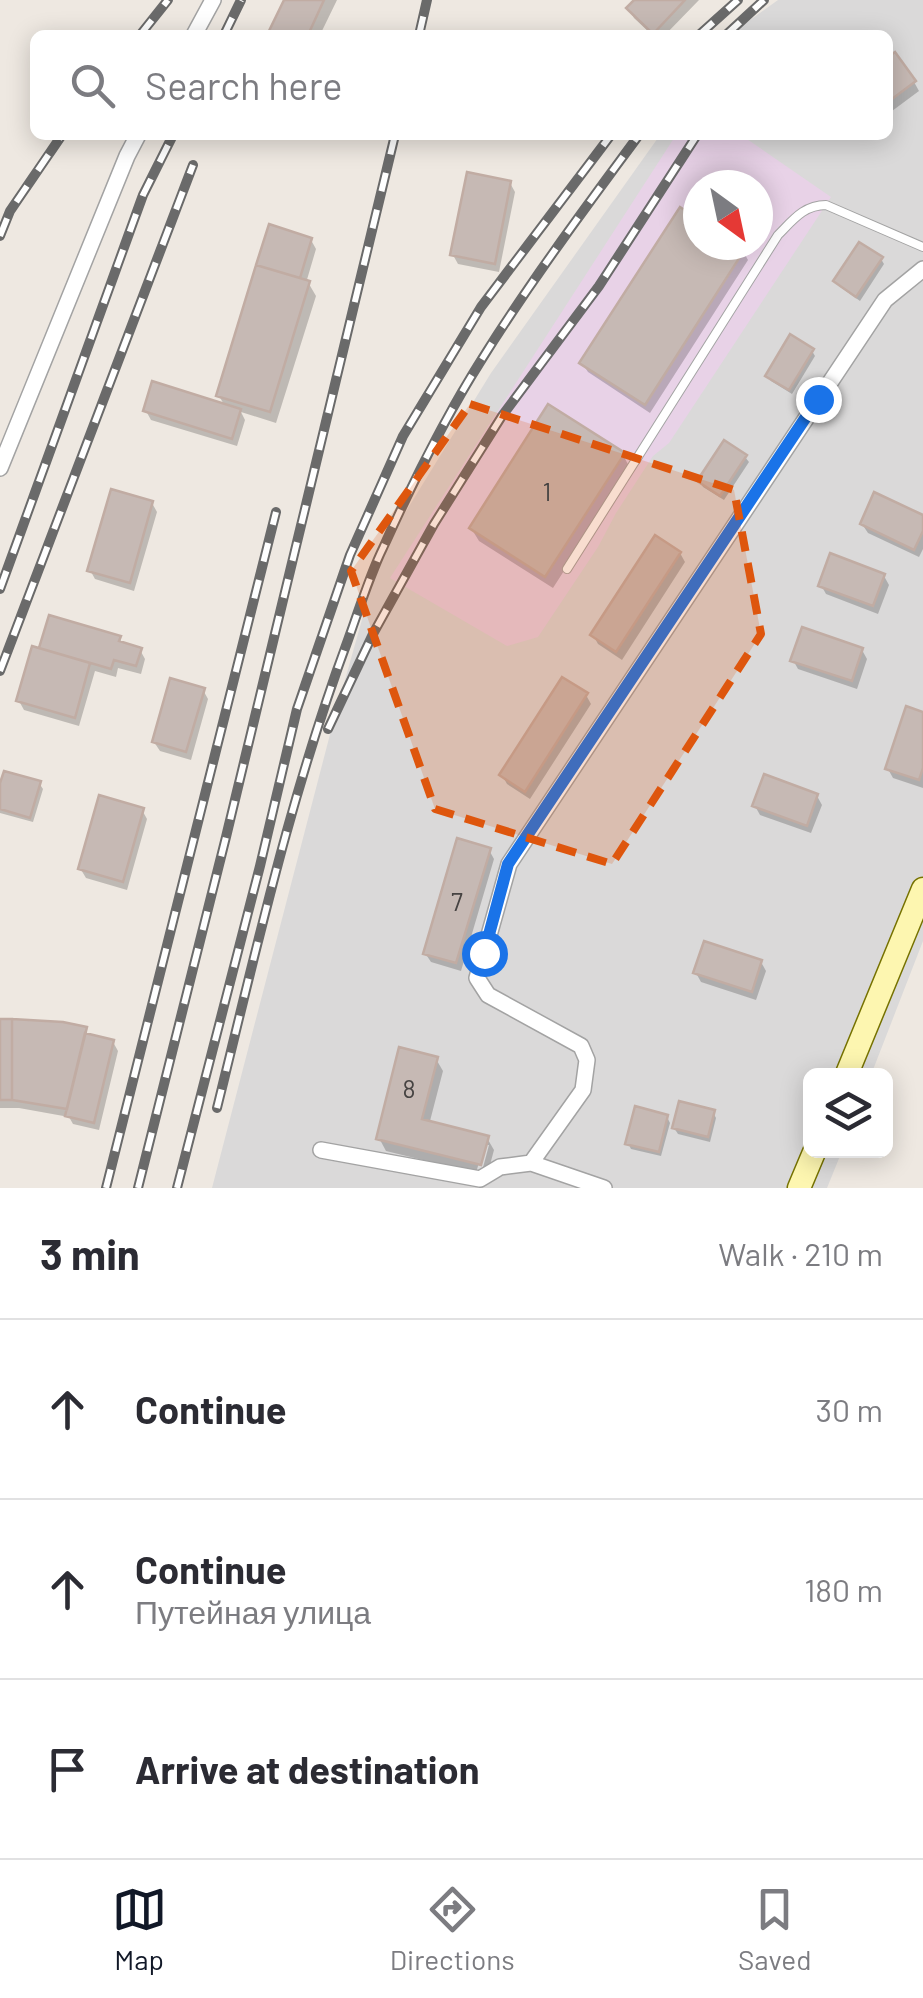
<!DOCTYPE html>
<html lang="en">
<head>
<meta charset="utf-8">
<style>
	body { margin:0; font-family:Barlow,sans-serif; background:#f7f7f7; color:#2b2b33 }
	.controls { position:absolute; right:30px; bottom:30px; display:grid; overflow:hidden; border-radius:15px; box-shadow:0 5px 25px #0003 }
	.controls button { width:90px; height:90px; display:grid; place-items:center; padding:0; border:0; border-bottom:2px solid #e1e1e2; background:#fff; color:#2b2b33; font:50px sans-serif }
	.compass { position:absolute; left:683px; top:170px; width:90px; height:90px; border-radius:50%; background:#fff; box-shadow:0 5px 25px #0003; rotate:147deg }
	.stop { position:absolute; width:30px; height:30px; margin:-22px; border:8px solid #1a73e8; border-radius:50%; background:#fff }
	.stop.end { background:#1a73e8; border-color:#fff; box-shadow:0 2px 10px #0008 }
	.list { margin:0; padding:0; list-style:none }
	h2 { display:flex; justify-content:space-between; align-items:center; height:130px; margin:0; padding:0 40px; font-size:42px }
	h2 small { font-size:32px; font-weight:400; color:#7c7c81 }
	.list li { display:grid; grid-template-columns:65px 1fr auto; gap:30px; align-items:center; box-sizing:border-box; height:180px; padding:0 40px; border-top:2px solid #e1e1e2 }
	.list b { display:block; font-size:38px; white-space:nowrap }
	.list p { margin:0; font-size:32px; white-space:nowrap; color:#7c7c81 }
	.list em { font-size:32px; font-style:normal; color:#7c7c81 }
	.icon { flex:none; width:55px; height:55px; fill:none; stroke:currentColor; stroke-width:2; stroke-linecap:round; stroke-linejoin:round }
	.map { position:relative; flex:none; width:923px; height:1188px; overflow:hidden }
	.search { position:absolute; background:#fff; box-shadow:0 5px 25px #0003; left:30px; right:30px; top:30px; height:110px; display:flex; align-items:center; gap:25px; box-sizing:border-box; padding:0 35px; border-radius:15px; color:#7c7c81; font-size:38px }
	.sheet { height:670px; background:#fff }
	nav { display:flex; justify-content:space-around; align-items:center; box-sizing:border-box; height:140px; border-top:2px solid #e1e1e2; background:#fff; font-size:28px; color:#7c7c81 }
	nav a { display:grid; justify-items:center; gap:5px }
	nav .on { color:#111827 }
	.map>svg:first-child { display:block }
	.residential { fill:#dad9d9; fill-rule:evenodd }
	.industrial { fill:#e8d2e7; fill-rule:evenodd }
	.shadow { fill:#0003 }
	.building { fill:#c6b9b4; stroke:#c1aca3; stroke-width:2.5 }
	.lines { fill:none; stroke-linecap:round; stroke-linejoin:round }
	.lane-casing { stroke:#a3a3a3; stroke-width:10 }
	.street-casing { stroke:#a3a3a3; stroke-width:18 }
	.secondary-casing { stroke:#767200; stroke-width:25 }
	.lane { stroke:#fff; stroke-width:8 }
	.street { stroke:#fff; stroke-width:15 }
	.secondary { stroke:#fdf6b0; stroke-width:22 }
	.rail-casing { stroke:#6a6a6a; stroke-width:10 }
	.rail { stroke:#fff; stroke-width:6; stroke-dasharray:19; stroke-linecap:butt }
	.route { stroke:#1a73e8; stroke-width:12 }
	.marked { fill:#de560d; fill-opacity:0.2; stroke:#de560d; stroke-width:8; stroke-dasharray:20 12; stroke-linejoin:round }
	.labels { text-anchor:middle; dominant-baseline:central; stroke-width:8; stroke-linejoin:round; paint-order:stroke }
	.number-label { font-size:25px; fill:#464342 }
</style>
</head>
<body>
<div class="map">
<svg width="923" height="1188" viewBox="0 0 923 1188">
	<rect width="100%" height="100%" fill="#eee8e1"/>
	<path class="residential" d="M778,0H923V941L871,1075L810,1076V1150L842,1151L827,1188H212L334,719L381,552L491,373L660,135H888V35H732L736,30ZM698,185H758V245H698Z"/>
	<path class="industrial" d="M676,135H741L831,197L669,443L653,456L616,513L598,547L538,637L507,646L390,578ZM698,185H758V245H698Z"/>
	<path class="shadow" d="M287,0H337L320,35H270Z
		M637,0H699L665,35H652L634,18L629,9Z
		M888,60L914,82L919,91L888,114Z
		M510,183L515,192L499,272L458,264L453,255Z
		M698,222V245H734L743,251L748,260L650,413L588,372L582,363Z
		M270,228L311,240L316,249L306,283L309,284L316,296L276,423L241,412L245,420L237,446L151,420L146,411L225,406L219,396Z
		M881,259L884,264L860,301L839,286L836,281Z
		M812,351L815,356L792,394L771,381L768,376Z
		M623,455L630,468L553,588L479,541L471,528Z
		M745,457L749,462L724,500L703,487L700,481Z
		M152,503L157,512L134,591L95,579L90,570Z
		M923,518V549L919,557L868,533L862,524Z
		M680,553L685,562L622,660L598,644L593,635Z
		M884,576L889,585L878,614L826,594L821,585Z
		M51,618L119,638L124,645L140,650L145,659L141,674L118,668L116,677L95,671L79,726L24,710L19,701L41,651Z
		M862,650L867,659L857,689L798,669L793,660Z
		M203,690L208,699L191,760L160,751L154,742Z
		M586,695L591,704L530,799L507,784L502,775Z
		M923,714V788L893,778L888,769Z
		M39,783L43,789L33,822L0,813V793Z
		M817,796L822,805L811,833L760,815L755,806Z
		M142,810L147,819L127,890L86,878L80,868Z
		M489,850L494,859L461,971L431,962L425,953Z
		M761,962L766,971L756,1000L701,982L696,973Z
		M0,1022L85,1030L89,1036L113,1042L118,1051L99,1130L73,1124L69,1117L19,1108H0Z
		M436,1059L443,1071L430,1121L487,1138L494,1150L487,1176L481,1175L489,1145H484L476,1173L386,1151L379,1138Z
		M713,1112L716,1118L710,1142L678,1134L674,1128Z
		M667,1117L670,1123L661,1156L631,1149L628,1143Z"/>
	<path class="building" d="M284,0H324L308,35H267Z
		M634,0H685L653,34L626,8Z
		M895,52L916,81L888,102V57Z
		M467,172L511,181L495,264L450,255Z
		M680,207L698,219V245H739L745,249L645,405L579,363Z
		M269,224L312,238L300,278L256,265Z
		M859,242L883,257L856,297L833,281Z
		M256,265L310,281L270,412L216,396Z
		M790,334L814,349L789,390L765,376Z
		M152,381L241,409L232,439L143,411Z
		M548,404L625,453L545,577L469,528Z
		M724,440L747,455L720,496L697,481Z
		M111,489L153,501L130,583L87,571Z
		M874,492L923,515V531L914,550L860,524Z
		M655,535L681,552L616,652L590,635Z
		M830,553L885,574L873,606L818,586Z
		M49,615L121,636L119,641L142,648L136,666L114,660L111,669L39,648Z
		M802,627L863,648L852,681L790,661Z
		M32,646L90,663L75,718L16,701Z
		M562,677L588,693L525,792L499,775Z
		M170,678L205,688L186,752L152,742Z
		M906,706L923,712V768L919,780L885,769Z
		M4,771L41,781L30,818L0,809V783Z
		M764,774L818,794L807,826L752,806Z
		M99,795L144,808L123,882L78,869Z
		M457,838L491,848L456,963L423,954Z
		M704,941L762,960L752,992L693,973Z
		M0,1019H12V1100H0Z
		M12,1019L63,1022L87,1027L67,1109L12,1100Z
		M85,1033L114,1040L94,1123L65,1116Z
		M399,1047L438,1057L422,1119L489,1136L481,1165L376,1139Z
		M679,1101L715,1110L708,1137L672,1128Z
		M635,1106L668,1115L659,1152L625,1144Z"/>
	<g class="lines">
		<defs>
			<path id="lane" d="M567,569L778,235C793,220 804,205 826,205L923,247"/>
			<path id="street" d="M194,35L213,0
				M0,468L127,156L138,135
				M321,1150L480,1179L500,1167L531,1163L604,1188
				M531,1163L583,1090L587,1060L581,1046L488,995L477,978L509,864L885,300L923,269"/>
			<path id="secondary" d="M846,1076L923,889
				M799,1188L815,1150"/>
		</defs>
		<use href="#lane" class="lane-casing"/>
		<use href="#street" class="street-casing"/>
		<use href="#secondary" class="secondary-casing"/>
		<use href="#lane" class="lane"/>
		<use href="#street" class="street"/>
		<use href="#secondary" class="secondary"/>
		<defs>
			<path id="rail" d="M140,35L168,0
				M224,35L241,0
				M419,35L427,0
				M699,35L738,0
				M726,35L764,0
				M0,236L10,211L62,135
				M0,589L143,195L173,135
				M0,671L193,165
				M328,729L374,632L434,524L502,416L599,286L697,135
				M217,1108C256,951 291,792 348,640C359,610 369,577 383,548C412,484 444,419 482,359C530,282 585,208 639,135
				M106,1188L276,512
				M138,1188L226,837L395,135
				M177,1188L260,866L297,709L350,555L403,436L481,307L611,135"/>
		</defs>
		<use href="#rail" class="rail-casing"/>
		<use href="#rail" class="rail"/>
	</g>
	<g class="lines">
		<path class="route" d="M484,953L508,864L818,399"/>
	</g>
	<path class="marked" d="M470,404L734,490L761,634L612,864L435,809L351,571Z"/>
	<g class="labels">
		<g class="number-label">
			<text x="547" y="491">1</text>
			<text x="457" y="901">7</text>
			<text x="409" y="1088">8</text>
		</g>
	</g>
</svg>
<div class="controls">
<button><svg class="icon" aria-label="layers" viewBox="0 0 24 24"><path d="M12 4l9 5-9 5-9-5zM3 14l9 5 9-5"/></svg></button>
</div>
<svg class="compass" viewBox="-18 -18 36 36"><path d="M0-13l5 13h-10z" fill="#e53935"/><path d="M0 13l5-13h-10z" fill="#7c7c81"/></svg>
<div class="stop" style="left:484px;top:953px"></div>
<div class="stop end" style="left:818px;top:399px"></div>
<div class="search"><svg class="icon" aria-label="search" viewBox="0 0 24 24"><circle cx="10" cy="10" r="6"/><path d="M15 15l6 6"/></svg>Search here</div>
</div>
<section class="sheet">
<h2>3 min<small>Walk · 210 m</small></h2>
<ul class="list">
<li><svg class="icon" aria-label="ahead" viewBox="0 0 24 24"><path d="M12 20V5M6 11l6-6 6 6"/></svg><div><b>Continue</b></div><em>30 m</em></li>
<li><svg class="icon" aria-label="ahead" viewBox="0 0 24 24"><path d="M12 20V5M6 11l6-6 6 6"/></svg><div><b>Continue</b><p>Путейная улица</p></div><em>180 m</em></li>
<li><svg class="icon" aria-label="arrive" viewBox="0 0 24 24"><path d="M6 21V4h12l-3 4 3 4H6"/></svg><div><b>Arrive at destination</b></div></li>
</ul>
</section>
<nav>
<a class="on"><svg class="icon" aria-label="map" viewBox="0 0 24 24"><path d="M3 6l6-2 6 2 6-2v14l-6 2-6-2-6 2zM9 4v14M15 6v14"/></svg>Map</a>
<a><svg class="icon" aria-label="directions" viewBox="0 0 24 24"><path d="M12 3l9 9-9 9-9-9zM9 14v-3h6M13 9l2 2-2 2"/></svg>Directions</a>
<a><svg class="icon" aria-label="saved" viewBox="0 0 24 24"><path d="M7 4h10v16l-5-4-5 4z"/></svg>Saved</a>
</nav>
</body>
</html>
